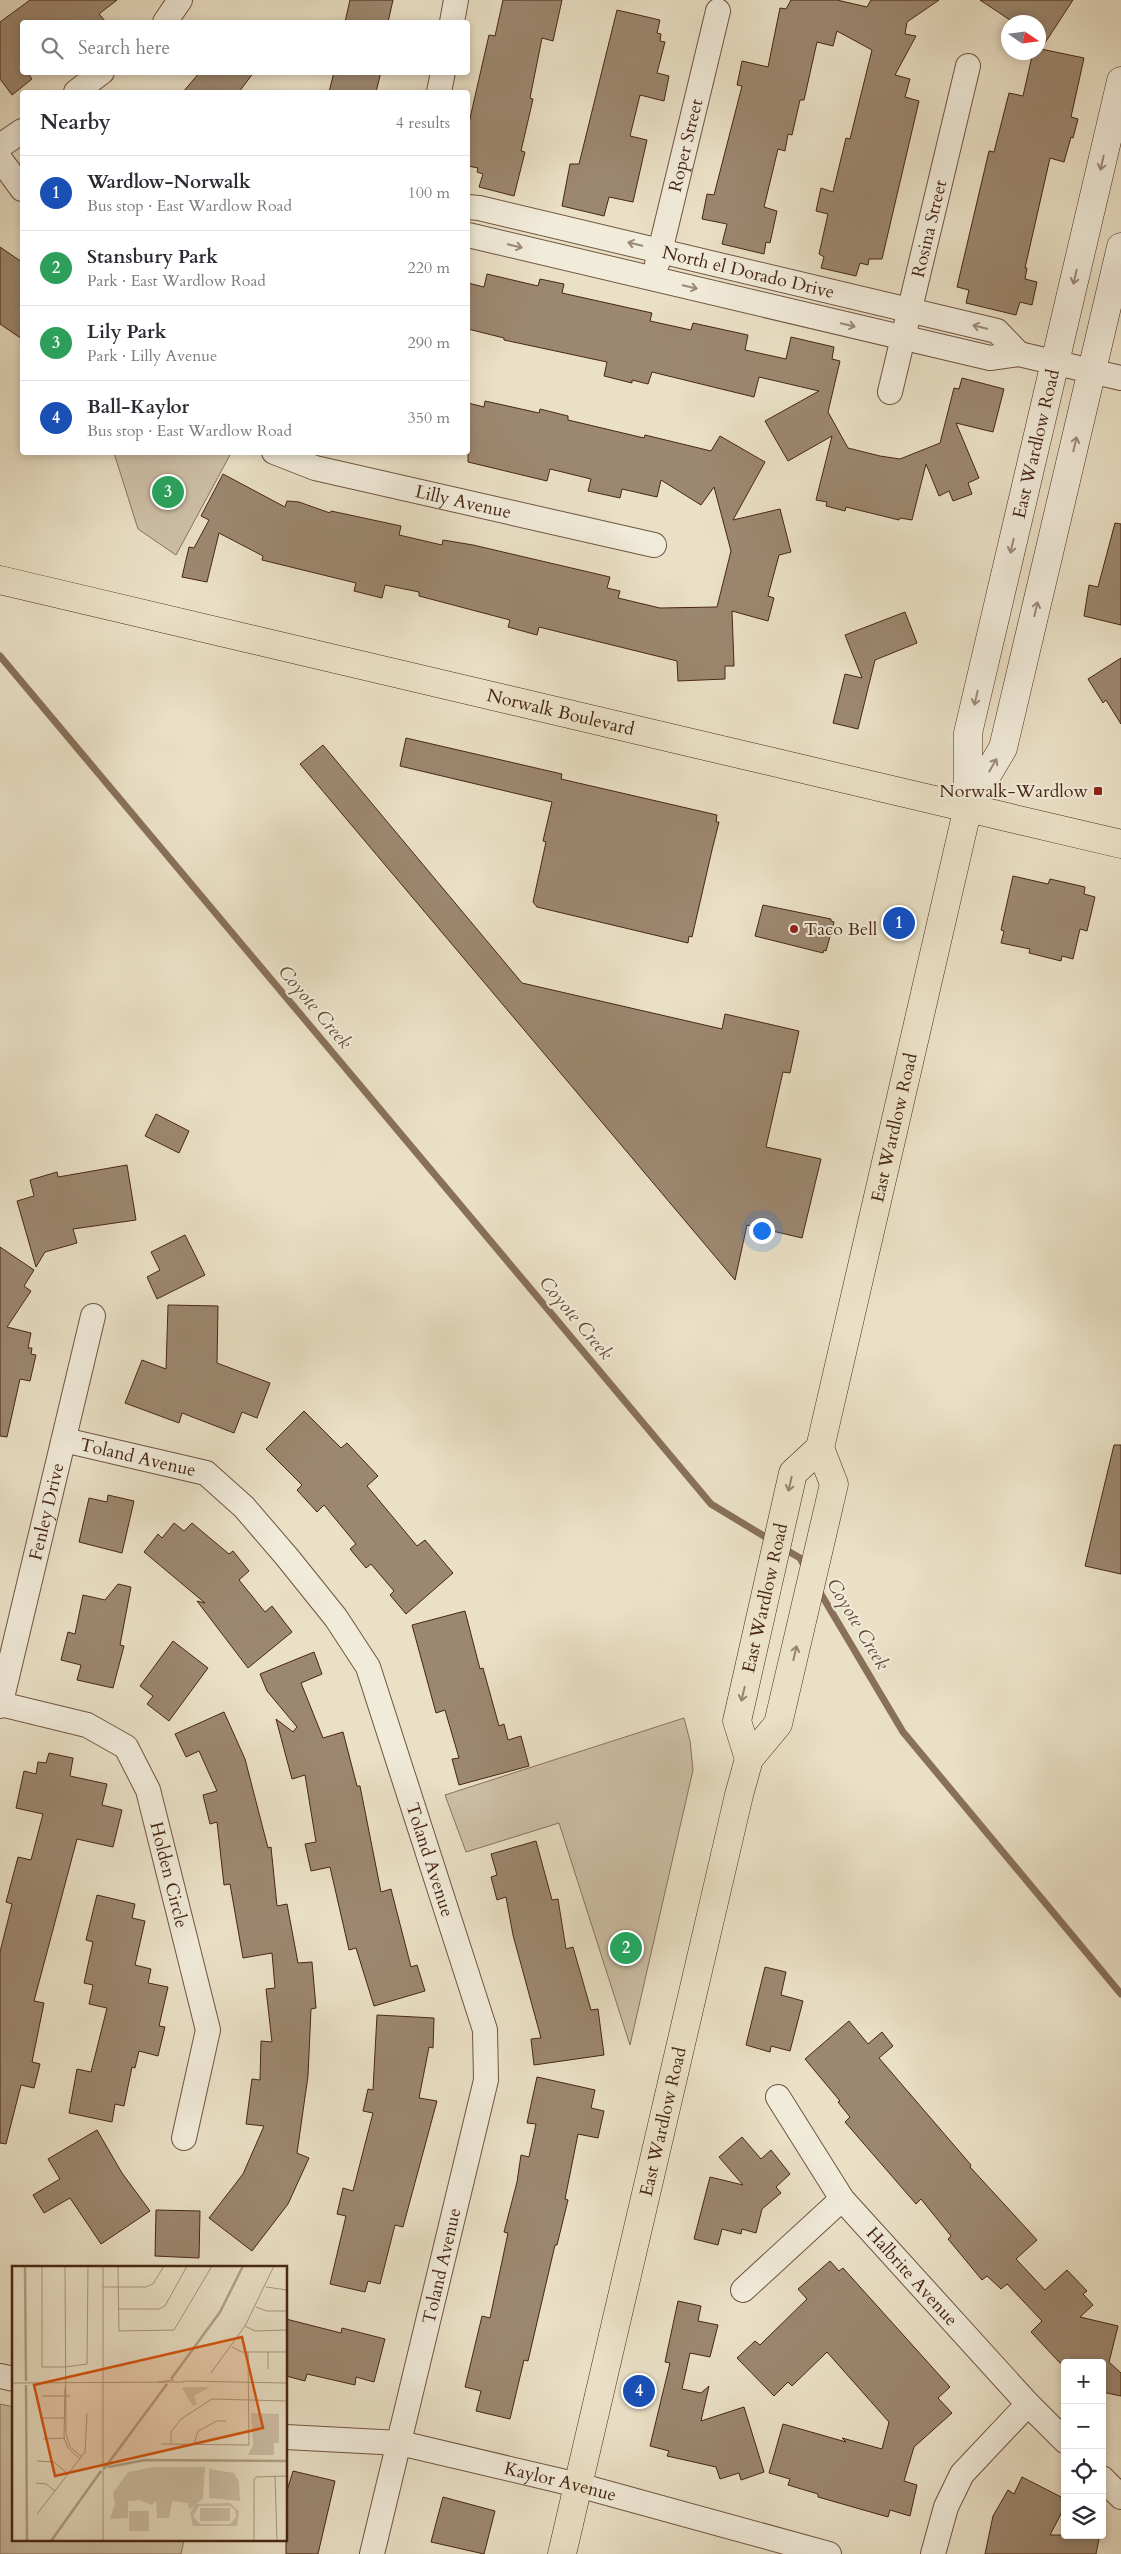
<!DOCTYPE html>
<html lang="en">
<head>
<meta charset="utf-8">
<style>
	body { margin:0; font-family:Cardo,serif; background:#f2f2f3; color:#2b2b33 }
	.controls { position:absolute; right:15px; bottom:15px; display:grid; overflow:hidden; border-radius:5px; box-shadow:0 2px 8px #0003 }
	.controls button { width:45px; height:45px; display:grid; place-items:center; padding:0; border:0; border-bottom:1px solid #e1e1e2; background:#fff; color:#2b2b33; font:25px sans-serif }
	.compass { position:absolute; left:1001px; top:15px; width:45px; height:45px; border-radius:50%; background:#fff; box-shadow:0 2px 8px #0003; rotate:103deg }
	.you { position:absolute; left:761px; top:1230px; width:18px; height:18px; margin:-12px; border:4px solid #fff; border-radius:50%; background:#1a73e8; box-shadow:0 0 0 8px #1a73e833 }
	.badge { display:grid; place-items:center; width:32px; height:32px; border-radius:50%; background:#7c3aed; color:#fff; font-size:16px; font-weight:700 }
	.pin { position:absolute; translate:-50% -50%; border:2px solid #fff; box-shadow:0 1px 5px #0006 }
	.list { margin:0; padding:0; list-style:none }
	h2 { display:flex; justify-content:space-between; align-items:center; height:65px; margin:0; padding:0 20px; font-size:21px }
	h2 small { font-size:16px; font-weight:400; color:#7c7c81 }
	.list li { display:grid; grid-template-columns:32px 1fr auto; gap:15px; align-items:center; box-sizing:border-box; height:75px; padding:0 20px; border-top:1px solid #e1e1e2 }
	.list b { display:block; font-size:19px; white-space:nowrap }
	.list p { margin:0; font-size:16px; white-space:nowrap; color:#7c7c81 }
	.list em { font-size:16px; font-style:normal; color:#7c7c81 }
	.icon { flex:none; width:28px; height:28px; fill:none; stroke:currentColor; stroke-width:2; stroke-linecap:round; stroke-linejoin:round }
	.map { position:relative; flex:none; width:1121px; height:2554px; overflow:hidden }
	.search { position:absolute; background:#fff; box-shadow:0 2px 8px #0003; left:20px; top:20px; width:450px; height:55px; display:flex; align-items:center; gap:12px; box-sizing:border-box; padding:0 18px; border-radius:5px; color:#7c7c81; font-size:19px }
	.panel { position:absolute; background:#fff; box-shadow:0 2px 8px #0003; left:20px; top:90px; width:450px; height:365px; border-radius:5px }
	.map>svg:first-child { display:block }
	.green { fill:#cec0a8; stroke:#8a735e }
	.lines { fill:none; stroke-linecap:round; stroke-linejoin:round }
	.stream { stroke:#88705a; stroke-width:7 }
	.building { fill:#9c8770; stroke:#472613 }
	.street-casing { stroke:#705440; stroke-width:26 }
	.secondary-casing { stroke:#472613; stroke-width:29 }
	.primary-casing { stroke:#472613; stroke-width:29 }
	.street { stroke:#f1ebda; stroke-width:24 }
	.secondary { stroke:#f1ebda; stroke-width:28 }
	.primary { stroke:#eae0c6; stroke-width:28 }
	.oneway { stroke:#9c8876 }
	.oneway2 { stroke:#98836c }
	.poi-dot { fill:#8f2418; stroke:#f1ebda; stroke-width:2 }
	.labels { text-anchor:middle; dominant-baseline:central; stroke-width:4; stroke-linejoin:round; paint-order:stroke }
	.street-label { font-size:18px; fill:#472613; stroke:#f1ebda }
	.poi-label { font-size:18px; fill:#472613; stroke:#f1ebda; text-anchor:end }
	.water-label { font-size:19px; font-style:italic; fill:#674b36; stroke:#f1ebda }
	.inset-river { fill:none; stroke:#b3a189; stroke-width:2.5 }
	.inset-road { fill:none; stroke:#a9967e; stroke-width:1 }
	.view { fill:#d8540d; fill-opacity:0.15; stroke:#d8540d; stroke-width:2.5 }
	.inset-edge { fill:none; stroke:#472613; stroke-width:2.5 }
</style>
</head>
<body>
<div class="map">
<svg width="1121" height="2554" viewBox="0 0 1121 2554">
	<rect width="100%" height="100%" fill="#eae0c6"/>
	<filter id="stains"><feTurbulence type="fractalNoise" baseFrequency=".004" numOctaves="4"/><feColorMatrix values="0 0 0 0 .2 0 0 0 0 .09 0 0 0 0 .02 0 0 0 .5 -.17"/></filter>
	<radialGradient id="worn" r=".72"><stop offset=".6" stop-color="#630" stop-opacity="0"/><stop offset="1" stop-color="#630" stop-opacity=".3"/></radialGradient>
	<path class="green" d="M226,452L230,455L176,555L138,529L114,453Z
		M684,1718L690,1741L693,1770L630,2045L559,1823L466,1852L445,1795Z
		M0,2404L14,2407V2540H184L181,2554H0Z"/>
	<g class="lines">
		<path class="stream" d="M0,656L711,1504L772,1541
			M781,1547L800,1558L806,1569
			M818,1589L903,1732L1121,1994"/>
	</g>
	<path class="building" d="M30,0H117L99,14L106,22H22V72H27L32,79L12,95L0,79V22Z
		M350,0H393L388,22H345Z
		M503,0H562L553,41L542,38L530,98L533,99L521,151L525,152L514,196L479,187L483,174L477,172L478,168L468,166V127L489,35L495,36Z
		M791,0H837L867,7L871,0H939L907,22L905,34L916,36L895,75L910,79L905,97L919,101L882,259H869L868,265L860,263L856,276L821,268L824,257L819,254L828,214L816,211L821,188L833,192L846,138L850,139L872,50L837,31L833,46L817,42L804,100H800L792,135L788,134L785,151L778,149L764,207L777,211L770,243L766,242L764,254L722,244L727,224L702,219L707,194L714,195L724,156L742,86L737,85L742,61L768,67L780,8L786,9Z
		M980,0H1073L1041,49L1084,58L1071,117L1078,119L1073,138L1071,137L1064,162L1050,158L1025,268H1027L1025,279L1037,282L1032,305L1020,302L1016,315L966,303L969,290L957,287L989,151L994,152L1009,93L1023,96L1033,52H1038L1039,22H1013Z
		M617,10L660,20L657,33L661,34L660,41L665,42L657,73L669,76L664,101L640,95L630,136L647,140L633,202L609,197L604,216L562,206L570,164H579Z
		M200,72H254L239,92H183Z
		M334,72H381L376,92H329Z
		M0,247L22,262V339L0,324Z
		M487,274L538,286L540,279L564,284L562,293L652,313L650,321L691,330L693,323L748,335L745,350L786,359L791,337L834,347L832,359L840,361L828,412L848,448L880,456L900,459L940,443L954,388L959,389L962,378L1004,389L993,432L956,423L979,478L968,483L972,494L953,501L949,491L939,496L926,464L912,520L900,518L899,520L846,507L845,511L826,506L827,502L816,500L832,436L788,461L765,421L819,391L759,377L754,397L652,372L648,384L632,380V383L604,376L607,362L504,340V338L468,329V283L484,287Z
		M485,401L539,413L540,409L568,416V420L644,438L645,435L711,451L720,436L765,462L733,520L780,509L791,552L779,555L768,596L774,598L768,621L732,611L734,666H725V679L678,681L677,661L539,627L537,635L508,627L510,620L419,596V592L385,585L382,598L354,591L356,583L262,560L263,556L219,533L207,582L182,577L189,547L194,548L209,520L201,516L223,474L285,507L287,501L299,502L330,513L331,511L401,526L399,535L442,545L443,540L473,545L610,577L607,588L620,591L618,598L660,608L717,607L731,551L714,487L701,505L661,480L657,497L622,489L620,498L588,491L591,479L550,469L547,481L468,462V403L484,407Z
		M1115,523L1121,524V625L1084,616L1089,585L1098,587Z
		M905,612L917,643L875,660L858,729L833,723L845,674L862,678L845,635Z
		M1121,658V724L1106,700L1103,703L1088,679Z
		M406,738L562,774L561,779L717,815L716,822H719L712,850L692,937L689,936L688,943L537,907L533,902L546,842L543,841L552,802L400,766Z
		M323,745L522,983L722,1029L725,1014L799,1031L790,1073L783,1072L766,1147L821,1159L802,1238L747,1225L735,1280L300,764Z
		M1013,876L1048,884L1050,879L1085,887L1084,894L1095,897L1087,931L1080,929L1073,959L1062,956L1061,961L1029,953L1030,949L1001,943L1004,931L1001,930Z
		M763,905L831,919V921L834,922L826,951L824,950L823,953L755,936Z
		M156,1114L189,1131L179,1153L145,1136Z
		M127,1165L136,1220L73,1229L77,1243L45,1252L36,1267L17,1201L34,1196L30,1180L57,1172L58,1177Z
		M185,1235L205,1275L157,1299L147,1277L160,1270L151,1252Z
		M0,1247L34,1270L24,1286L31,1291L7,1327L31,1333L28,1348H32L31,1354L36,1355L30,1381L20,1379L7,1437L0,1436Z
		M168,1305L218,1306L217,1363L270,1383L257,1418L242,1412L234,1433L182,1413L179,1423L125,1403L142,1360L166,1369Z
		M304,1411L341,1448L347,1443L378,1476L367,1486L417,1546L425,1540L453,1573L406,1614L390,1595L394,1591L371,1564L366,1568L350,1549L356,1544L324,1505L317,1512L297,1490L302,1485L266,1449Z
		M1114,1445H1121V1574L1085,1566Z
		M108,1495L134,1501L122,1553L79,1542L89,1498L107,1502Z
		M174,1523L184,1531L192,1523L229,1554L233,1551L249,1571L239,1580L265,1612L272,1606L292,1632L248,1668L197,1601L205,1603L144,1552L158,1534L162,1538Z
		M118,1584L131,1587L120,1645L124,1646L113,1688L77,1680L81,1665L61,1660L68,1632L75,1634L83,1595L105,1600Z
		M465,1611L480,1669L483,1668L499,1726L504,1724L508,1740L521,1736L529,1766L459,1785L452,1759L459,1758L445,1710L436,1713L412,1625Z
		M173,1641L208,1668L169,1721L147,1704L153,1696L140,1686Z
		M314,1652L322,1674L301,1683L323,1738L343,1732L357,1786H360L381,1892L391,1889L411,1967L417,1965L425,1991L374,2006L356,1948L349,1950L330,1867L311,1871L305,1844L316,1842L305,1775L292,1779L276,1719L293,1732L297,1727L267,1691L260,1674Z
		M224,1712L245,1759L268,1848L271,1847L277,1906L287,1904L298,1963L312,1962L316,2008L311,2009L308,2076L297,2153L309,2158L288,2204L252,2251L209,2218L243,2174L264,2126L246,2124L252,2079L260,2080L261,2041L272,2042L266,1989L275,1988L272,1953L243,1958L230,1884L224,1885L217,1822L210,1824L203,1795L217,1791L199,1751L186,1757L175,1734Z
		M49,1753L73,1758L70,1776L107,1784L102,1805L122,1810L113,1847L77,1839L34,2001L44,2003L32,2062L40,2064L34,2088L21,2085L6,2144L0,2143V1952L12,1904L6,1902L18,1857L31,1860L43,1814L16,1808L24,1771L36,1774L38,1762L46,1763Z
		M536,1841L552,1900L558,1899L566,1949L573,1947L591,2010L598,2009L604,2055L534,2065L531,2039L541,2038L513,1935L506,1897L497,1900L491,1877L497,1875L491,1854Z
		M97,1895L135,1904L132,1918L145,1921L135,1965L151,1969L148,1983L168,1987L159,2026L165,2027L158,2056L139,2051L135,2068L132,2067L124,2106L115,2104L112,2122L69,2113L77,2069L91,2072L107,2008L89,2004L93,1985L84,1983L93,1942L86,1940Z
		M765,1967L786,1972L781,1995L803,2001L790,2051L771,2046L770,2052L746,2045Z
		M377,2015L434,2018L433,2048L429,2047L419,2098L437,2101L403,2227L395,2225L380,2284L368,2281L365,2292L330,2284L346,2216L337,2214L343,2188L353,2191L373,2113L363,2111L368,2089L373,2090Z
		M849,2021L868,2044L882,2032L893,2046L879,2058L971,2165L970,2167L1037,2240L1016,2259L1045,2290L1067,2270L1087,2291L1083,2294L1093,2305L1080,2317L1118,2326L1109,2362L1121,2373V2396L1102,2392V2363H1060L1031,2332L1042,2321L1007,2284L1001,2289L987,2276L982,2280L948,2239L951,2236L921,2199L916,2204L845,2122L850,2117L838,2102L840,2101L805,2059Z
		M537,2077L595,2090L591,2108L604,2111L598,2138L578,2134L565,2199L568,2200L557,2245H555L528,2361L524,2360L510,2419L476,2411L481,2391L465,2387L482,2316L490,2318L508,2233L504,2232L517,2182L521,2155L529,2157L536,2124L527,2123Z
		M97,2130L122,2173L150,2211L101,2244L70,2198L44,2213L33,2195L60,2179L48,2159Z
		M742,2137L761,2159L771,2150L790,2174L776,2187L781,2193L762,2209L756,2233L742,2229L741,2234L722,2229L718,2245L694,2239L710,2177L743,2185L719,2157Z
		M156,2210L200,2211L199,2258L155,2256Z
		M830,2261L839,2271L843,2268L950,2387L938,2398L952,2413L914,2447L904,2481L917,2485L910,2516L890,2510L888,2517L818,2497V2494L788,2485L790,2479L769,2473L783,2424L846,2442L842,2438L882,2449L889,2422L827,2352L792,2386L788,2382L774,2396L737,2358L755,2341L760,2345L807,2299L798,2289Z
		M678,2301L701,2306L698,2321L718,2325L710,2357L690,2353L682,2389L701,2393L709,2386L701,2421L744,2407L764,2472L741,2480L739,2473L720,2479L716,2467L667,2456L669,2451L650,2446L670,2363L665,2362Z
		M286,2319L341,2333L342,2328L385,2339L374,2382L356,2377L355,2385L307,2374L305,2381L286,2376Z
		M293,2471L335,2481L318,2554H286V2494Z
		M1022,2477L1065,2499V2506L1050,2535H1082L1099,2539L1096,2554H985L993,2516L1008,2490L1014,2494Z
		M443,2497L495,2511L484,2554L431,2542Z"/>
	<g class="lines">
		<defs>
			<g id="street">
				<path d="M165,22L180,0"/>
				<path d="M452,22L456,0"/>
				<path d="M76,92L102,72"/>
				<path d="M439,92L443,72"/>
				<path d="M0,146L22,131"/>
				<path d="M0,159L22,189"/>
				<path id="s1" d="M468,207L479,208L997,331L1019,354"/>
				<path d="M468,235L990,358L1019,354L1121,378"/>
				<path id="s2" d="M657,264L718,11"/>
				<path id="s3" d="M890,392L968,66"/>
				<path id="s4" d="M274,452L315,468L654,545"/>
				<path id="s5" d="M64,1440L206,1473L244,1507L287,1557L336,1618L368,1667L485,2030L486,2080L372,2554"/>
				<path id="s6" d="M0,1704L87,1725L126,1747L148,1790L208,2030L184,2138"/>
				<path id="s7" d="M0,1706L93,1316"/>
				<path id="s8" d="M778,2097L842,2199L1028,2404L1065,2441"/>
				<path d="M743,2290L842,2199"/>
				<path d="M0,2376L14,2379"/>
				<path id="s9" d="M286,2437L400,2443L578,2485L829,2554"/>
				<path d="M1102,2478L1121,2497"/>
				<path d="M933,2554L946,2507L962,2474L1028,2404"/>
			</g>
			<g id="secondary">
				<path id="s10" d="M968,807V733L1121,81"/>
				<path d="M968,807L1003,748L1121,247"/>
			</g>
			<g id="primary">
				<path id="s11" d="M0,580L1121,844"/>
				<path id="s12" d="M749,1759L737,1721L793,1473L820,1448"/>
				<path id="s13" d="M562,2554L739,1795L749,1759L778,1724L834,1484L820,1448L968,807"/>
			</g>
		</defs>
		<use href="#street" class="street-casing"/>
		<use href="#secondary" class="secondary-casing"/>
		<use href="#primary" class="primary-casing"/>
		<use href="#street" class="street"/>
		<use href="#secondary" class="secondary"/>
		<use href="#primary" class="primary"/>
	</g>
	<defs><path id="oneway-shaft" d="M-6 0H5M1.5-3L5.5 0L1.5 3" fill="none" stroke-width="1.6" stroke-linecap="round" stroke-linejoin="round" transform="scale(1.25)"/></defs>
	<g class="oneway">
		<use href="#oneway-shaft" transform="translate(1102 163) rotate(103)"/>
		<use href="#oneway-shaft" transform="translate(635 244) rotate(-167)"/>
		<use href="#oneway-shaft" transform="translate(515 246) rotate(13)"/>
		<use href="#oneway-shaft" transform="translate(1075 277) rotate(103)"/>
		<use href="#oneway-shaft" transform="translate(690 287) rotate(13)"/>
		<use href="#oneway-shaft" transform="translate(848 325) rotate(13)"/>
		<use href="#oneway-shaft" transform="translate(980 327) rotate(-166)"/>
		<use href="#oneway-shaft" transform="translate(1075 444) rotate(-77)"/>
		<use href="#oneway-shaft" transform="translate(1012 546) rotate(103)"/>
		<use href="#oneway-shaft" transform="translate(1036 609) rotate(-77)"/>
		<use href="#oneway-shaft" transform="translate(976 698) rotate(103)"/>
		<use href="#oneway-shaft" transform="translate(993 765) rotate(-60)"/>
	</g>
	<g class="oneway2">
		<use href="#oneway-shaft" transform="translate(790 1484) rotate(103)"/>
		<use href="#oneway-shaft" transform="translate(795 1653) rotate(-77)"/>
		<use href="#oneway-shaft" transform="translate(743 1694) rotate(103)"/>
	</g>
	<g class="poi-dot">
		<rect x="1093" y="786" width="10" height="10" rx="2.5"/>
		<circle cx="794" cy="929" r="5"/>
	</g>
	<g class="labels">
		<g class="street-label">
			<text stroke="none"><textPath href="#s2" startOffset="122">Roper Street</textPath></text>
			<text stroke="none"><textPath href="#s3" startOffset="168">Rosina Street</textPath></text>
			<text stroke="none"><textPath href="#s1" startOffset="288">North el Dorado Drive</textPath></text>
			<text stroke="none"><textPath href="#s10" startOffset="371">East Wardlow Road</textPath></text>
			<text stroke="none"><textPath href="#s4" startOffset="196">Lilly Avenue</textPath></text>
			<text stroke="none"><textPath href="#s11" startOffset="576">Norwalk Boulevard</textPath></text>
			<text stroke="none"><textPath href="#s13" startOffset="1476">East Wardlow Road</textPath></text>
			<text stroke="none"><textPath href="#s5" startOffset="76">Toland Avenue</textPath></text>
			<text stroke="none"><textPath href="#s7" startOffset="200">Fenley Drive</textPath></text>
			<text stroke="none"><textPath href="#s12" startOffset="166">East Wardlow Road</textPath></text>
			<text stroke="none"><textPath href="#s5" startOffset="602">Toland Avenue</textPath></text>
			<text stroke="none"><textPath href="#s6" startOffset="270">Holden Circle</textPath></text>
			<text stroke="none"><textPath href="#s13" startOffset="444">East Wardlow Road</textPath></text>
			<text transform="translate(442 2266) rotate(-77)">Toland Avenue</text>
			<text stroke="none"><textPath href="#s8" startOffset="225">Halbrite Avenue</textPath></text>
			<text stroke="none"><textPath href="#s9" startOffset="279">Kaylor Avenue</textPath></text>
		</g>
		<g class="poi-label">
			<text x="1088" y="791">Norwalk-Wardlow</text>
			<text x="804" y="929" text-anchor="start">Taco Bell</text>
		</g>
		<g class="water-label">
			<text transform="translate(315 1007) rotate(50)">Coyote Creek</text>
			<text transform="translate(576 1318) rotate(50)">Coyote Creek</text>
			<text transform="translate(858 1624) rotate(59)">Coyote Creek</text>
		</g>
	</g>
	<g transform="translate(12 2266)">
		<rect width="275" height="275" fill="#eae0c6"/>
		<path d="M174,121H198L182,130L185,138L181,140L170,122ZM239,147L267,148V177H262V189H236L241,179ZM142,201H193L191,233L177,244L176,237L160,235L157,252H145L144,235L140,239L128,234L116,235V252L98,253L103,238L101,227L116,206ZM197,203L222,207L227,216L228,235L197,232ZM218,237L227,245L225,260H181L178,247L184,238ZM187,240H218L223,244L224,251L218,258H188L181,250ZM188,242H218V255H188ZM117,245H137V265H117Z" fill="#cec0a8" fill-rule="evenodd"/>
		<path class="inset-river" d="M13,0L14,115M159,113L208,46L231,0M14,119L15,275M96,201L133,194L275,195M92,203L155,118M39,275L89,205"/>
		<path class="inset-road" d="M30,0V101H53L75,98L76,0M53,0L54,168L58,181L70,191M106,0L107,65L162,64L200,0M91,21H134L141,18L152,0M254,21L275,24M244,41L255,45H274M106,43H147L153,40L175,0M233,60L243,65L275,64M220,81L230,86H275M256,103V86M199,107L233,60L262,0M171,115L275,117M146,116L162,114M0,117L172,116M53,121L52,172L56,182L68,193M30,130H58M31,152H52M31,173L53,172M149,178L237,179L236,86M159,178V166L169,153L200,133L275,135M182,178L186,165L205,155H214M25,195L42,196L56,208M263,210L265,275M24,217L34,218L43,225M25,248L73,186L75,147M91,275V0M242,275V214L244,211L275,210"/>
		<path class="view" d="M230,71L251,162L43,210L22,119Z"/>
		<rect width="275" height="275" class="inset-edge"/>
	</g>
	<rect width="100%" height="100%" filter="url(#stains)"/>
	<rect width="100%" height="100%" fill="url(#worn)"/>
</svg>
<div class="controls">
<button>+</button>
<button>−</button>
<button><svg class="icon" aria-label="locate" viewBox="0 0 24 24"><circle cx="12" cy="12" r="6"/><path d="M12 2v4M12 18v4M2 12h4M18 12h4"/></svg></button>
<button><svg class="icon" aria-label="layers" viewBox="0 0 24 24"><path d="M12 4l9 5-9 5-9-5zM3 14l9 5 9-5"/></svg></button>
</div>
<svg class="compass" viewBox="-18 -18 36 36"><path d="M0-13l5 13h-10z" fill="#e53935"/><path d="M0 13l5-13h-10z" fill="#7c7c81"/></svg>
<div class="you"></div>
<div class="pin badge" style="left:899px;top:923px;background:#1a4fb4">1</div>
<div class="pin badge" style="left:626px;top:1948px;background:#2e9e5b">2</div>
<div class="pin badge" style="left:168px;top:492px;background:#2e9e5b">3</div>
<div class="pin badge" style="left:639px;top:2391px;background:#1a4fb4">4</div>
<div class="search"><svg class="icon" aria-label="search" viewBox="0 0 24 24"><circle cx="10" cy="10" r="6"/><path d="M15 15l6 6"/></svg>Search here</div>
<section class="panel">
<h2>Nearby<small>4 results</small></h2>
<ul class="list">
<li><span class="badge" style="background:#1a4fb4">1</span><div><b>Wardlow-Norwalk</b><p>Bus stop · East Wardlow Road</p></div><em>100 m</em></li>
<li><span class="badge" style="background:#2e9e5b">2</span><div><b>Stansbury Park</b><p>Park · East Wardlow Road</p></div><em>220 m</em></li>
<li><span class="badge" style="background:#2e9e5b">3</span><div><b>Lily Park</b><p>Park · Lilly Avenue</p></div><em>290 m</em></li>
<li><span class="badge" style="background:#1a4fb4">4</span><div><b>Ball-Kaylor</b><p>Bus stop · East Wardlow Road</p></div><em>350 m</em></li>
</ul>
</section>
</div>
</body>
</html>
